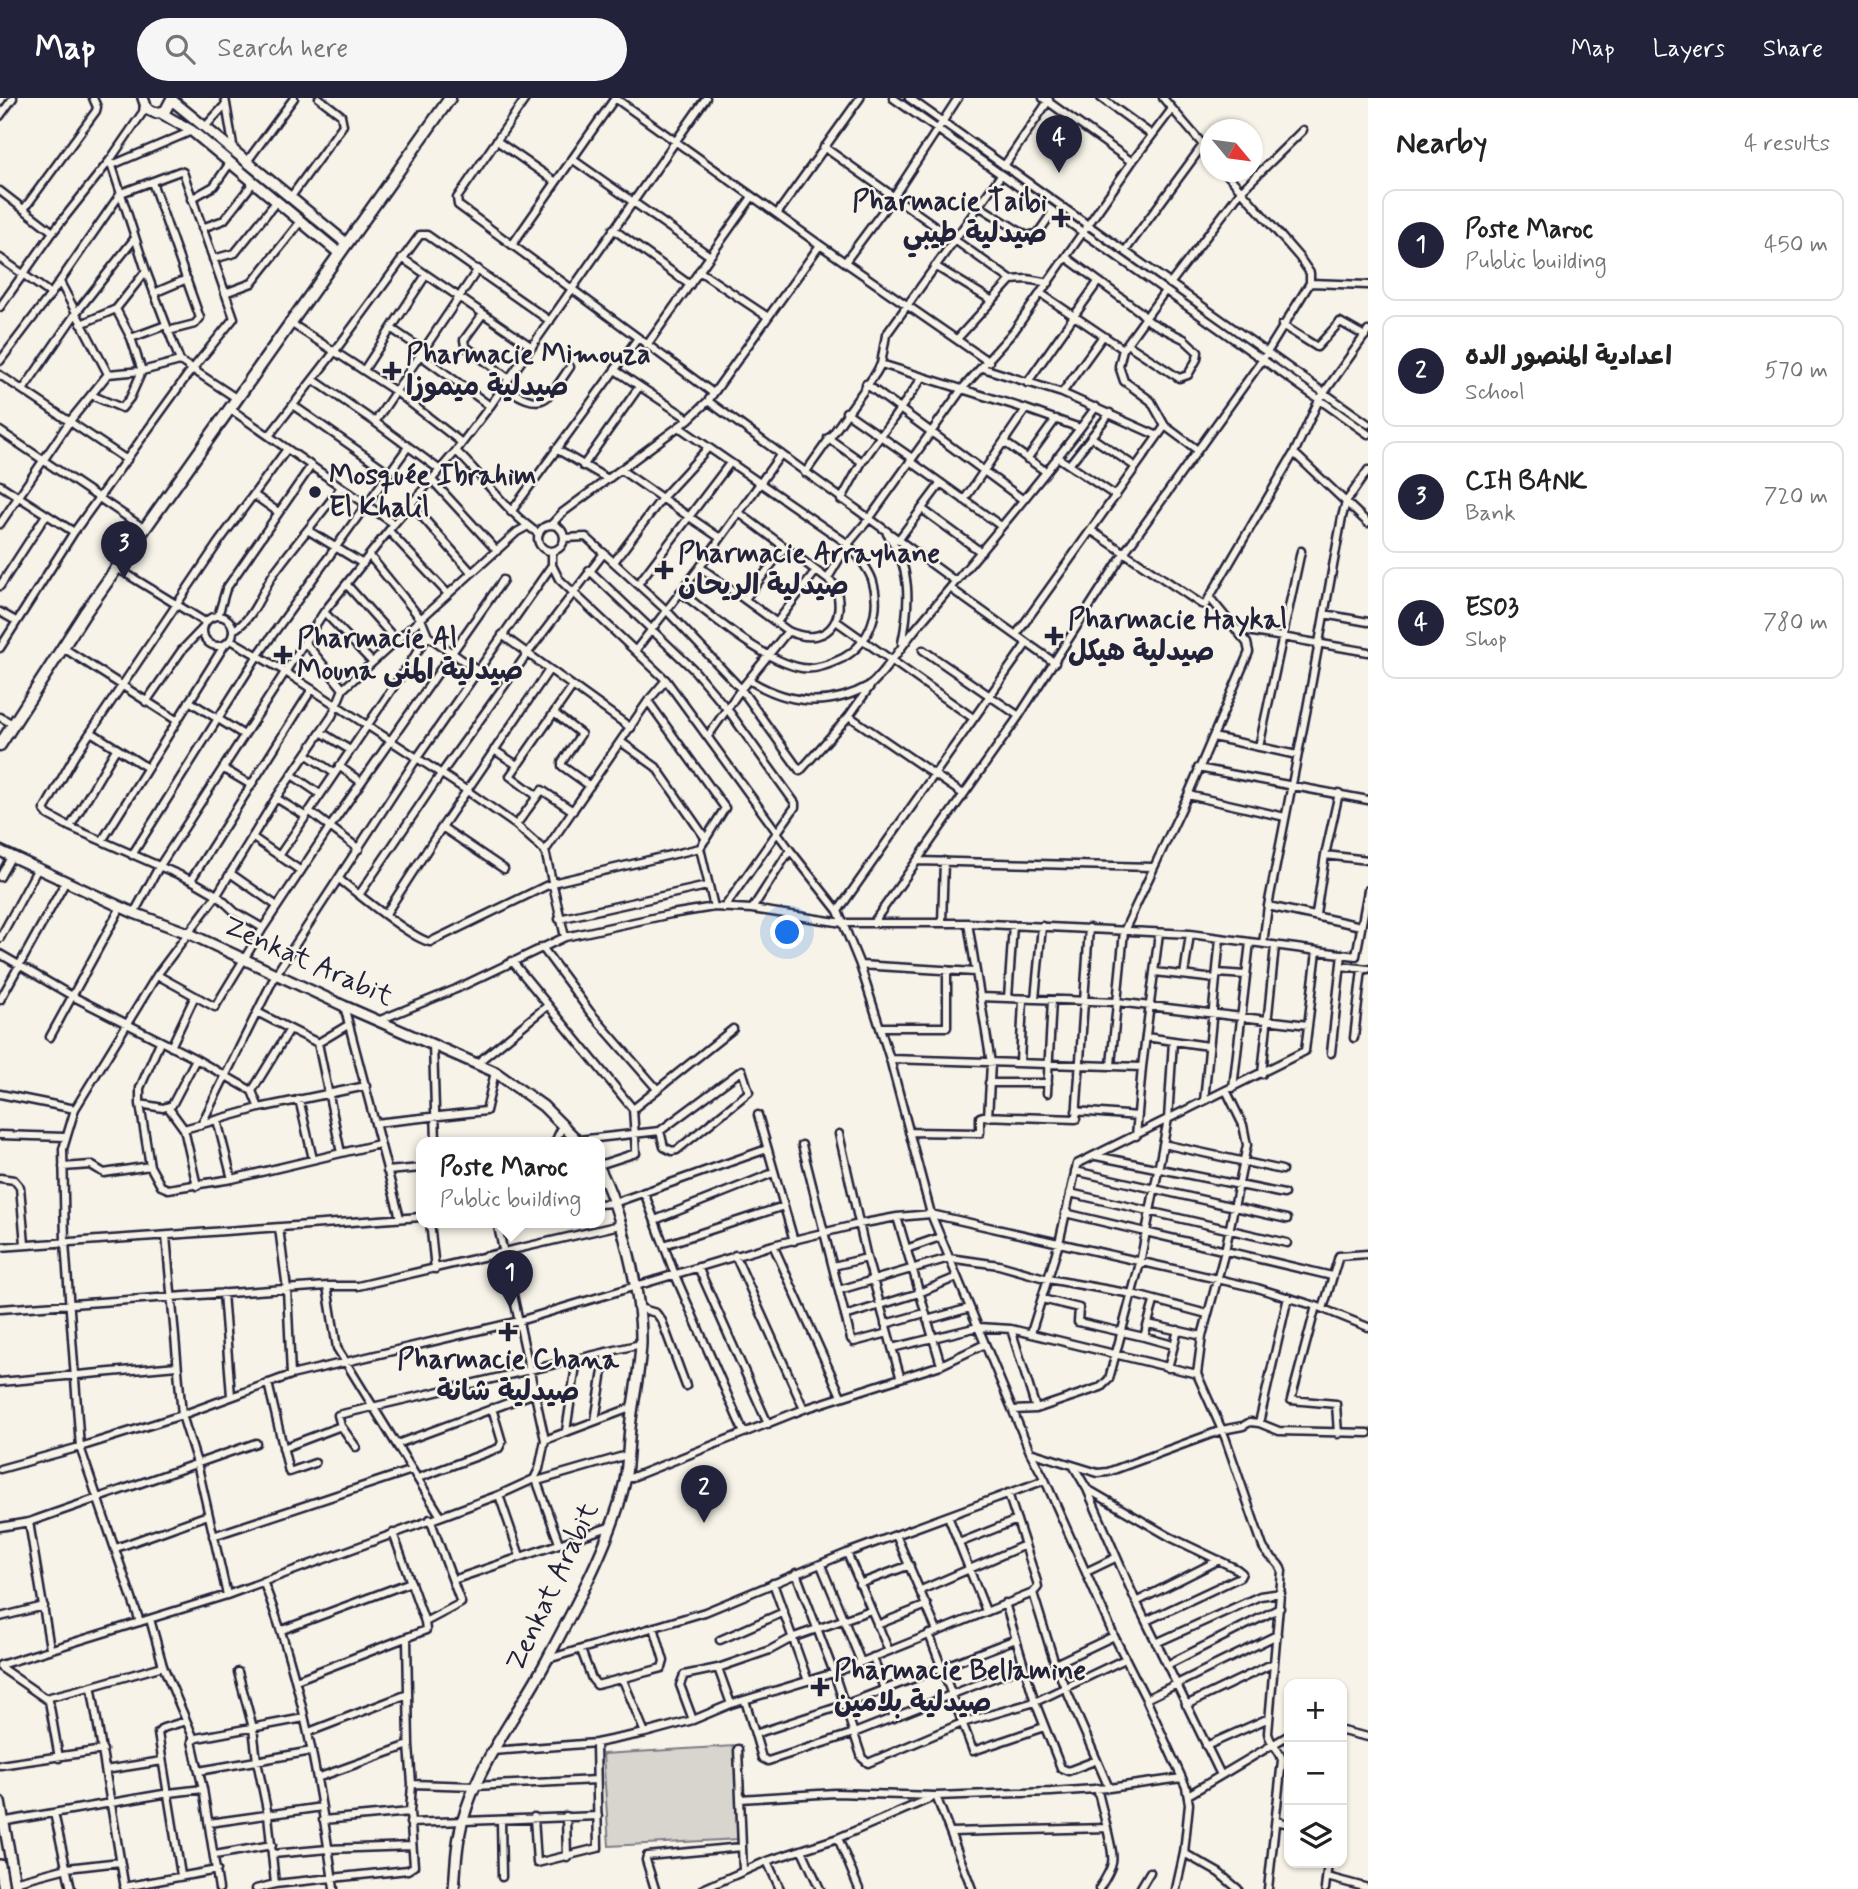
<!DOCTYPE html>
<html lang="en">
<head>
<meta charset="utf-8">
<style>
	body { margin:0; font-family:Mynerve,"Playpen Sans Arabic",sans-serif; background:#f6f6f6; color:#222 }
	.controls { position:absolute; right:21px; bottom:21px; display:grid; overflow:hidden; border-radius:14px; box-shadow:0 2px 5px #0004 }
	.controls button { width:63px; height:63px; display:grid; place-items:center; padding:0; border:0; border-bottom:2px solid #e0e0e0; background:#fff; color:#222; font:35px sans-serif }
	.compass { position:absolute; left:1200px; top:21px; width:63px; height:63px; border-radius:50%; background:#fff; box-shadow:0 2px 5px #0004; rotate:119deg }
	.you { position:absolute; left:788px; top:835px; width:24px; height:24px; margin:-18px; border:5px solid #fff; border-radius:50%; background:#1a73e8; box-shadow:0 0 0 10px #1a73e833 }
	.badge { display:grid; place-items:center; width:46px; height:46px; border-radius:50%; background:#22223b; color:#fff; font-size:23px; font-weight:700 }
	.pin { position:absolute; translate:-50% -58px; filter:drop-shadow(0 2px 4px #0008) }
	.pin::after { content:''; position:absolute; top:37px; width:24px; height:21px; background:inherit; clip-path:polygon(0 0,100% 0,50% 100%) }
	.popup { position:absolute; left:416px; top:1039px; width:189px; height:91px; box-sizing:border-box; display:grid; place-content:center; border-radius:14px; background:#fff; filter:drop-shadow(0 2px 5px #0005); font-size:23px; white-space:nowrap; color:#767676 }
	.popup b { font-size:26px; color:#222 }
	.popup::after { content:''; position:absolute; left:50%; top:100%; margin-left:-14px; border:14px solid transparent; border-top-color:#fff }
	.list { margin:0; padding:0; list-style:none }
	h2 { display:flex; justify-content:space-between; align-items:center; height:91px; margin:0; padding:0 28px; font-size:30px }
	h2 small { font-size:23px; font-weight:400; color:#767676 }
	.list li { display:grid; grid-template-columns:46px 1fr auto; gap:21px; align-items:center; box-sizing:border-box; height:112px; margin:0 14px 14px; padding:0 14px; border:2px solid #e0e0e0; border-radius:14px }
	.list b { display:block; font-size:26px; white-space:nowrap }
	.list p { margin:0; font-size:23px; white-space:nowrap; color:#767676 }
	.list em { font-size:23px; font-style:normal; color:#767676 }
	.icon { flex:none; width:38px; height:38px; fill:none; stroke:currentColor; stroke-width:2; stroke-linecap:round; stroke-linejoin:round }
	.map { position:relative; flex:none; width:1368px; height:1791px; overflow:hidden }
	header { display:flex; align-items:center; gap:42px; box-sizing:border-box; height:98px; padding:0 35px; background:#22223b; color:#fff }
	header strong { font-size:33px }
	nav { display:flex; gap:38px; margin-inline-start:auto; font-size:24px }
	.search { width:490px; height:63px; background:#f6f6f6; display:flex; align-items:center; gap:18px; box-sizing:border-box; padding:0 24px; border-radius:38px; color:#767676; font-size:26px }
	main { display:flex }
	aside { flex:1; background:#fff }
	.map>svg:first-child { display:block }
	.grass { fill:#d8d5cf; stroke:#7d7c85; stroke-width:2 }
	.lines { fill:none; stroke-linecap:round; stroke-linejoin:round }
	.street-casing { stroke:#22223b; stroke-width:11 }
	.secondary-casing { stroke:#22223b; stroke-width:14 }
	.primary-casing { stroke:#22223b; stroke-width:15 }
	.street { stroke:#f7f3e8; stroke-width:6 }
	.secondary { stroke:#f7f3e8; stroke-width:9 }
	.primary { stroke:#f7f3e8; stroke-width:10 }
	.poi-dot { fill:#22223b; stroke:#f7f3e8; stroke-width:2.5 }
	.labels { text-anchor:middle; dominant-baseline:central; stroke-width:5; stroke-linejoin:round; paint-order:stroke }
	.poi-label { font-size:28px; font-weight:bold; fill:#22223b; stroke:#f7f3e8; text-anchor:start }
	.street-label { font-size:28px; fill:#22223b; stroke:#f7f3e8 }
</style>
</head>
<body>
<header>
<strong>Map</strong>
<div class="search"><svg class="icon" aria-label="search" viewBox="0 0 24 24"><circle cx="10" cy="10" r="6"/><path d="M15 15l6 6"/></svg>Search here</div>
<nav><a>Map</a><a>Layers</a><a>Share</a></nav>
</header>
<main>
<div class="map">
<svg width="1368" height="1791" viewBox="0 0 1368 1791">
	<rect width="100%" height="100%" fill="#f7f3e8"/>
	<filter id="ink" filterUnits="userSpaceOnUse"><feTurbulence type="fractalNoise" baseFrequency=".0143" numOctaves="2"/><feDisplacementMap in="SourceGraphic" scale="14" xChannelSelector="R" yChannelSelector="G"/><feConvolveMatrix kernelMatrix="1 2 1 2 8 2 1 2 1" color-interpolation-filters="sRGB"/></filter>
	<g filter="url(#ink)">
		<path class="grass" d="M734,1648L739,1741L609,1748L603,1656Z"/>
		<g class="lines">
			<defs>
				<path id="street" d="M225,0L234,53
					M526,0L457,100L458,107L713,295
					M615,0L820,147L989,264
					M893,0L1368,336
					M909,0L1368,326
					M1043,0L1132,64
					M1101,0L1152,37
					M1163,0L1210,55
					M0,18L13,0
					M204,30L226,6
					M497,43L556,84
					M824,49L1011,182L1027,181L1049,185
					M572,61L710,158
					M110,62L146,173L180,263L236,300
					M246,65L294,0
					M112,67L192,33
					M1004,68L1049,2
					M152,84L200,220L195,226L168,233
					M0,93L53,134
					M290,100L343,27L341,17L319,0
					M191,101L214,88L230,65
					M979,108L1027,138L1038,135L1052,115
					M24,111L96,13L97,9L93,0
					M777,116L860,0
					M202,130L224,122L253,85
					M613,131L690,187
					M512,147L615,0
					M1125,153L1203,47
					M0,160L51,196
					M402,160L532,249
					M1067,160L1139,213L1150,224L1184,241L1198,254L1197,261L1188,277L1179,280L1127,246
					M213,161L235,155L276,104
					M845,164L894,98L958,0
					M935,168L991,202
					M699,173L768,219
					M60,184L108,276
					M1310,185L1368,187
					M1170,186L1241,93L1303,32
					M1165,193L1123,251L1119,268L1124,283L1151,303L1165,328
					M154,195L187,181
					M225,195L252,185L301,123
					M1040,195L1123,251
					M0,209L53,134L110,62L143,14L144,7
					M483,216L464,242L465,248L509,281
					M289,224L395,293L462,345
					M81,226L116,211L146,173
					M1282,227L1317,249L1340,224L1365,238
					M392,231L423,252
					M131,240L166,227
					M957,241L1011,182
					M647,247L752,99
					M420,257L490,308
					M0,263L51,196L121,95L180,73L183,74L234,220L186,279L74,434L0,550
					M881,266L1026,311L1080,330
					M983,270L1062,295L1158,338
					M364,272L426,177
					M615,272L689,321
					M108,276L142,273L180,263
					M0,277L127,362
					M314,282L375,324L478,171
					M1027,285L1098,184
					M866,286L1022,401
					M504,289C544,314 546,304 570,269
					M23,292L76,215L135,140
					M1062,295L1103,238
					M91,297L122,310L130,300L142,273L131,240L116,211
					M708,303L955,483
					M294,308L390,375
					M229,310L394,426
					M846,314L912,360
					M375,324L440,372
					M679,329L848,446C857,457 867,468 872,481C882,511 871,544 843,560C830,566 816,572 802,570C763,563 713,518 680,494
					M0,333L145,431
					M269,338L335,253L420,137H427L550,223
					M1091,339L1136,369
					M828,340L862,364
					M1004,344L1045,373
					M556,351L608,381
					M456,353C485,380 506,414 539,436
					M1294,355L1368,425
					M1057,359L1116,398
					M1027,361L1056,321
					M910,363L1001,428
					M1069,367L1110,315
					M583,368L639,289
					M621,372L720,440
					M805,375L876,275L881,266L886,237L1001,77
					M432,382L497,453
					M0,387L74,434
					M254,397L278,414
					M841,402L862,364L923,279
					M964,402L1026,311
					M411,406L472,475
					M922,411L981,454
					M511,414L638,240
					M0,426L70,323L108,276
					M538 440a13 13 0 1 1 26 0a13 13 0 1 1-26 0Z
					M551,427L562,415L689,321L708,303L820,147
					M309,433L363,466
					M389,433L448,496
					M1092,433L1201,506L1205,507L1294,355L1319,302L1368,233
					M887,436C912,468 910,507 902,545
					M564,440L586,439L667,513L741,591L800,673L849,618L871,587
					M899,441L941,385
					M552,453V467L559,481L666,582L790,752L838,813L860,867L890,961L931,1116L1030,1354L1045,1382L1114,1538L1146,1601L1186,1689L1189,1706L1184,1755L1176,1791
					M614,464L662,400L708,350
					M700,469L788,533C825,550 848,524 835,487L738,414
					M117,470L205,524
					M589,472L693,571L728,612L795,705V709L724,810
					M828,480L848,446L869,421L962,291L1014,233L1132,64L1172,11
					M638,486L730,365
					M347,487L396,542
					M0,488L46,417
					M950,490L1055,565
					M745,501L785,449
					M0,514L16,523
					M324,514L372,564
					M1324,516L1368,524
					M203 533a15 15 0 1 1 30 0a15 15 0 1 1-30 0Z
					M218,518L226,491L311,368
					M836,523L973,620
					M777,524L816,473
					M1236,531L1368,554
					M233,532C253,523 262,493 274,475C295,446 320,418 341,389
					M502,537L631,630
					M1016,537L1165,328L1196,351
					M428,538L478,573
					M231,542L284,573L466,692L516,727L545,753L565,839
					M304,543L343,591
					M62,549L176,622
					M923,552L1019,618
					M635,553L700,469L781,356
					M749,582C788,606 828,611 870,587C880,581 904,545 914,533C975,460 1039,386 1096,309
					M189,603L244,637
					M146,604L182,552L203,530
					M554,615L581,636L562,664V668L590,688
					M849,618L963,696
					M0,619L13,626
					M91,634L146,669
					M321,634L350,652
					M708,638L741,591L788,533
					M1213,639L1297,657
					M621,644L656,669L706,741
					M1259,649L1301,453
					M494,652L517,667
					M306,656L334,675
					M339,668L361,684
					M1198,670L1368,702
					M224,671L251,687
					M292,677L320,696
					M1188,697L1285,719
					M537,698L510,678L572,589
					M276,700L305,718
					M309,713L359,751
					M516,727L542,692L573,713
					M70,729L116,651
					M442,729L504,771
					M252,739L301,773
					M102,743L224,548
					M700,750L714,809
					M545,753L648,603L666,582
					M132,757L258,557L408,349
					M1325,757L1368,762
					M279,758L428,538L421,521L369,457
					M918,763L1152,769
					M230,775L277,808
					M0,779L11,759
					M339,781C357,795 412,841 430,844L552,785L700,750L725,710L648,603
					M191,782L312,591
					M359,797L441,676L527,556L604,455
					M1268,808L1361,828
					M752,811L790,752
					M838,813L1027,545
					M134,815L159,769L324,514L394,426L456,353L490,308L706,0
					M1316,816L1325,757L1339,695
					M385,817L442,729L549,572
					M559,821L707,788
					M873,825L1019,618L1124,455L1263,261L1310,185V175L1299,159L1225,74
					M942,825L944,763
					M968,825L991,965L988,1019
					M263,830L235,814L217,797L191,782L70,729L48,717L44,712L74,659L218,445L287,351
					M0,840L38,770
					M1263,846L1268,808L1307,610L1342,419L1346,404L1368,372
					M542,849L590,914L657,991
					M0,856L74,899L196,961L252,993L259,1010
					M512,863L633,1011L636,1055L599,1067
					M860,867L975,874
					M1341,868L1368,871
					M1155,874L1216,881
					M1217,875L1246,877
					M157,877L215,909L263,830L330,729L503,482
					M1184,877L1190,836
					M981,899L1117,904L1308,927
					M1008,900L1013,827
					M1035,901L1042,828
					M0,902L66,783
					M344,908L400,1120
					M380,922L456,891L565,839L671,816L714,809L752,811L843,825H968L1190,836L1356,858L1368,792
					M880,929H947V872
					M290,931L318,945L348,927
					M50,939L121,809
					M1146,939L1208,948
					M1354,940L1362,871
					M160,944L140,990V1006L150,1068L161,1088L168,1091L232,1081L379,1046
					M318,945L341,1055
					M433,946L436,1044
					M171,949L194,900
					M1331,955L1342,856
					M890,961L1142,969
					M1020,965L1023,902
					M476,966L547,908
					M1111,967L1124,833L1188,697L1249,554L1247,545L1210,500
					M1262,976L1275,848
					M989,985H1048
					M1233,990L1250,844
					M1226,992L1243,1027L1247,1047L1225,1153L1202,1238L1197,1276L1225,1339L1263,1449C1268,1460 1279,1462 1282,1473L1268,1635C1270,1647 1280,1651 1282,1662L1268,1791
					M252,993L290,931L257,914
					M1047,995L1052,902
					M0,996L75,1011
					M299,1001L313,1061
					M1204,1003L1220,840
					M140,1006L163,1010L172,1007L196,961
					M168,1009L184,1031L197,1088
					M633,1011L733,931
					M1076,1013L1138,1018
					M758,1017L794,1143
					M217,1022L232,1081
					M375,1025L486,1013L495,974
					M201,1027L276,876L417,660L552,467
					M184,1031L259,1010L366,988
					M909,1034L980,1035V1019L983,1018L1076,1021L1089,830
					M839,1036L867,1160L900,1278
					M0,1037L65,1039
					M1136,1038L1142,969L1159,835
					M578,1042L660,1033L742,972L749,994L677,1052L672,1053L664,1049L660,1033
					M555,1044L563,1027
					M1163,1046L1282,1072
					M802,1047L851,1241L854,1244L888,1235
					M1096,1058L1284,1096
					M63,1069L91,1067L104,1075L150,1068
					M387,1073L421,1070
					M1075,1073L1287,1121
					M0,1080L14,1082L20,1089L25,1146
					M644,1094L675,1177L744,1335
					M1070,1095L1287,1145
					M599,1106L614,1105L767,1051
					M1065,1115L1332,1178
					M897,1119L941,1267
					M655,1122L773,1075
					M430,1124L435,1171
					M497,1124L545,1342L539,1371L534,1381
					M279,1130L287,1191L291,1277
					M166,1138L182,1317L197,1365L227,1497
					M664,1147L784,1108
					M773,1147L841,1298
					M0,1149L421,1119
					M906,1151L940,1139
					M735,1157L804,1311
					M833,1168L867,1160
					M698,1169L768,1326
					M327,1188L337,1250L440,1417
					M839,1192L949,1160L999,1167L1048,1181L1132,1196L1207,1216
					M223,1195L231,1298
					M1042,1201L1079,1210L1078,1224L1144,1239
					M1154,1204L1144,1239L1173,1247
					M1316,1208L1291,1302L1336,1306L1338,1336
					M639,1210L656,1215L662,1223L686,1288
					M0,1211L327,1188H358L620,1127
					M1323,1211L1339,1158L1368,1156
					M845,1218L919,1195L957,1179
					M927,1222L970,1210
					M885,1226L925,1215
					M1148,1226L1202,1238
					M1011,1231L1036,1311
					M1031,1235L1059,1145L1077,1066L1305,953L1317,853
					M892,1250L978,1229L1011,1231L1197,1276
					M1168,1270L1178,1232
					M0,1284L177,1268
					M268,1285L289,1374L315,1365
					M1013,1312L1036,1311L1101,1289L1109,1281L1140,1165L1168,1021L1173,943
					M595,1323L606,1254
					M1259,1325L1288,1199
					M566,1333L577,1261
					M545,1342L633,1309
					M397,1346L535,1295
					M356,1349L341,1328L338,1317L641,1246
					M283,1350L341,1328
					M1030,1354L1098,1375L1108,1374L1222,1332L1243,1328L1250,1324L1259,1325L1279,1333L1368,1335
					M1074,1369L1087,1391L1134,1499L1221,1677
					M0,1371L80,1349L182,1317L291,1277L519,1223L773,1147L859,1126L897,1119L931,1116L1257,1190L1316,1208L1368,1229
					M418,1380L499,1350L502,1344L492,1310
					M625,1382L804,1311L941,1267L985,1246
					M537,1384L559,1445
					M1089,1392L1170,1439L1237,1471L1242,1475L1240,1479L1146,1523
					M499,1397L520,1458
					M948,1418L986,1513
					M29,1424L50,1550
					M0,1429L29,1424L256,1345
					M896,1437L937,1533
					M213,1438L412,1372
					M959,1445L1017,1422
					M116,1450L208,1417
					M847,1455L889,1553
					M821,1467L861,1564
					M1086,1474L1115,1460
					M796,1475L834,1575L862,1660L868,1665L962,1625L1035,1604L1125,1561
					M453,1482L609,1429
					M263,1483C302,1582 320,1686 334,1791
					M773,1485L808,1583
					M859,1486L910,1467
					M921,1492L1025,1447
					M1033,1495L1055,1566L1109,1690
					M1136,1504L1219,1462
					M1005,1505L1035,1604L1061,1670L1068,1673L1097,1662
					M0,1519L44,1508
					M150,1521L163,1568L194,1641
					M140,1524L80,1349L65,1144L63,1051L75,1011L157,877L217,797L276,700L332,618L343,591L517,434L528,428
					M425,1524L461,1505L430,1421
					M877,1527L927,1507
					M282,1532L411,1484
					M929,1536L973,1653L1044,1629
					M720,1542L784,1514
					M1156,1545L1260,1498L1281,1495
					M581,1552L592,1581L597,1587L662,1570L664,1563L654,1529
					M873,1559L894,1620
					M548,1561L705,1514L847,1455L1045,1382
					M1055,1566L1114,1538
					M0,1567L227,1497L499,1397L534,1381L537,1383L627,1357
					M1167,1567L1280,1510
					M0,1569L49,1603L59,1660
					M718,1570L731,1606
					M238,1574L253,1630L257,1663L268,1717L275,1786
					M296,1582L426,1532L425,1524L393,1435
					M623,1582L645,1635
					M89,1589L163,1568
					M46,1600L89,1589L92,1592L125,1791
					M1146,1601L1277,1537
					M745,1602L762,1660L768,1663L854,1635L1024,1568
					M1186,1607L1274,1565
					M693,1622L680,1587L684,1577L718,1570L770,1552L794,1539L871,1512
					M1342,1633L1368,1639
					M309,1634L408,1596
					M755,1636L844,1607L1016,1541
					M1206,1648L1269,1620
					M738,1651L743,1773
					M492,1653L596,1645L645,1635L693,1622L731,1606L837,1574L1033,1495L1038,1489L1037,1484L1008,1395
					M0,1667L103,1652
					M105,1672L162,1663
					M199,1673L312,1653
					M317,1680L409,1647
					M412,1686L475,1688L596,1682
					M1188,1697L1289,1637
					M740,1701L835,1695L936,1698L1051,1694L1109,1690L1182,1680
					M54,1715L71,1791
					M566,1718L567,1759
					M534,1719L537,1765L598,1750L596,1645
					M323,1722L410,1714
					M501,1722L502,1779
					M1276,1723L1289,1726
					M1,1724L169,1695L203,1691
					M209,1725L322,1709
					M410,1725L598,1718
					M951,1734L1107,1730L1097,1690
					M838,1740L859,1791
					M802,1752L820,1791
					M1184,1755L1219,1775L1238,1791
					M273,1756L328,1751L412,1748
					M215,1757L272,1747
					M767,1763L780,1791
					M181,1777L158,1635L163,1630L186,1623
					M1327,1779L1368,1790
					M14,1784L67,1770L120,1764
					M124,1789L217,1772
					M219,1791L203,1691L192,1643L197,1640L304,1620
					M256,1791L275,1786L408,1772L414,1768L410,1714L412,1686L409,1647L407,1541
					M655,1791L646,1762L647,1758L742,1749
					M703,1791L767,1763L838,1740L936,1698L972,1791
					M1099,1791C1117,1763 1114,1763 1107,1730
					M1140,1791L1150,1774
					M1325,1791L1328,1765"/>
				<path id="secondary" d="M143,0L147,11L156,15L165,13L172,0
					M171,5L173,3L346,145
					M161,15L192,33L339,155
					M0,753L134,815L188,835L344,908L495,974L543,1008L579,1044
					M0,1704L16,1791
					M0,1767L4,1791
					M454,1791C456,1768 456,1745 463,1722C479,1662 521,1613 549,1558C576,1507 613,1439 625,1383C628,1366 628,1347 630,1330C633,1302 640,1273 641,1245C642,1199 621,1111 599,1070"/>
				<path id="primary" d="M0,647L85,515L450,0"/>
			</defs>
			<use href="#street" class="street-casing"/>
			<use href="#secondary" class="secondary-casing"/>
			<use href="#primary" class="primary-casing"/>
			<use href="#street" class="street"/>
			<use href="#secondary" class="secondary"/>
			<use href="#primary" class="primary"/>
		</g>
	</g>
	<g class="poi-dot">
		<path d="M1057.5 109.5h7v7h7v7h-7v7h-7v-7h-7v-7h7z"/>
		<path d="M388.5 262.5h7v7h7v7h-7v7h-7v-7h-7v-7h7z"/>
		<circle cx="315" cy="394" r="7"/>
		<path d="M660.5 461.5h7v7h7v7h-7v7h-7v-7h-7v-7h7z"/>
		<path d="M1050.5 527.5h7v7h7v7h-7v7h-7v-7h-7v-7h7z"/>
		<path d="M279.5 546.5h7v7h7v7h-7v7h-7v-7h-7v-7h7z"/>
		<path d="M504.5 1223.5h7v7h7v7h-7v7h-7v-7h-7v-7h7z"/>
		<path d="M816.5 1578.5h7v7h7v7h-7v7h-7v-7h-7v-7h7z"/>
	</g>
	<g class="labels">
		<g class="poi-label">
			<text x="1047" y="104" text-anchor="end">Pharmacie Taibi<tspan x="1047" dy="32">صيدلية طيبي</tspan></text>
			<text x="406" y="257">Pharmacie Mimouza<tspan x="406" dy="32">صيدلية ميموزا</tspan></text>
			<text x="329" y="378">Mosquée Ibrahim<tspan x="329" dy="32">El Khalil</tspan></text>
			<text x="678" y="456">Pharmacie Arrayhane<tspan x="678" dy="32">صيدلية الريحان</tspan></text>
			<text x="1068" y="522">Pharmacie Haykal<tspan x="1068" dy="32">صيدلية هيكل</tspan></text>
			<text x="297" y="541">Pharmacie Al<tspan x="297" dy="32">Mouna صيدلية المنى</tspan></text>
			<text x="508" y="1262" text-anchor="middle">Pharmacie Chana<tspan x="508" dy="32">صيدلية شانة</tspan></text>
			<text x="834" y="1573">Pharmacie Bellamine<tspan x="834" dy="32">صيدلية بلامين</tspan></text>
		</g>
		<g class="street-label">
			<text transform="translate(308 864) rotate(24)">Zenkat Arabit</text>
			<text transform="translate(553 1489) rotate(-65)">Zenkat Arabit</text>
		</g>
	</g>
</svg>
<div class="controls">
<button>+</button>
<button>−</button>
<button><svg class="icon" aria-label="layers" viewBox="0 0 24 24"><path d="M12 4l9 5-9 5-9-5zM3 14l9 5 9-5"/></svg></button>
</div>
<svg class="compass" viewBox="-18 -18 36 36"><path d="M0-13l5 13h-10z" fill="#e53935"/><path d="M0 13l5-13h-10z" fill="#767676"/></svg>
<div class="you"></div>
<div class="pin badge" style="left:510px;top:1210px">1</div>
<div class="popup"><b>Poste Maroc</b>Public building</div>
<div class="pin badge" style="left:704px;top:1425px">2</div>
<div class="pin badge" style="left:124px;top:481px">3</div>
<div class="pin badge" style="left:1059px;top:75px">4</div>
</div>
<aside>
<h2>Nearby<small>4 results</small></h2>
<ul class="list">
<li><span class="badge">1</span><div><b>Poste Maroc</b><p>Public building</p></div><em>450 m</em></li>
<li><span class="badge">2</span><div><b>اعدادية المنصور الده</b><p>School</p></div><em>570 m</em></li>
<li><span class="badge">3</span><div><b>CIH BANK</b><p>Bank</p></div><em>720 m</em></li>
<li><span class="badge">4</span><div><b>ES03</b><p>Shop</p></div><em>780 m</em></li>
</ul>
</aside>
</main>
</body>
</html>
